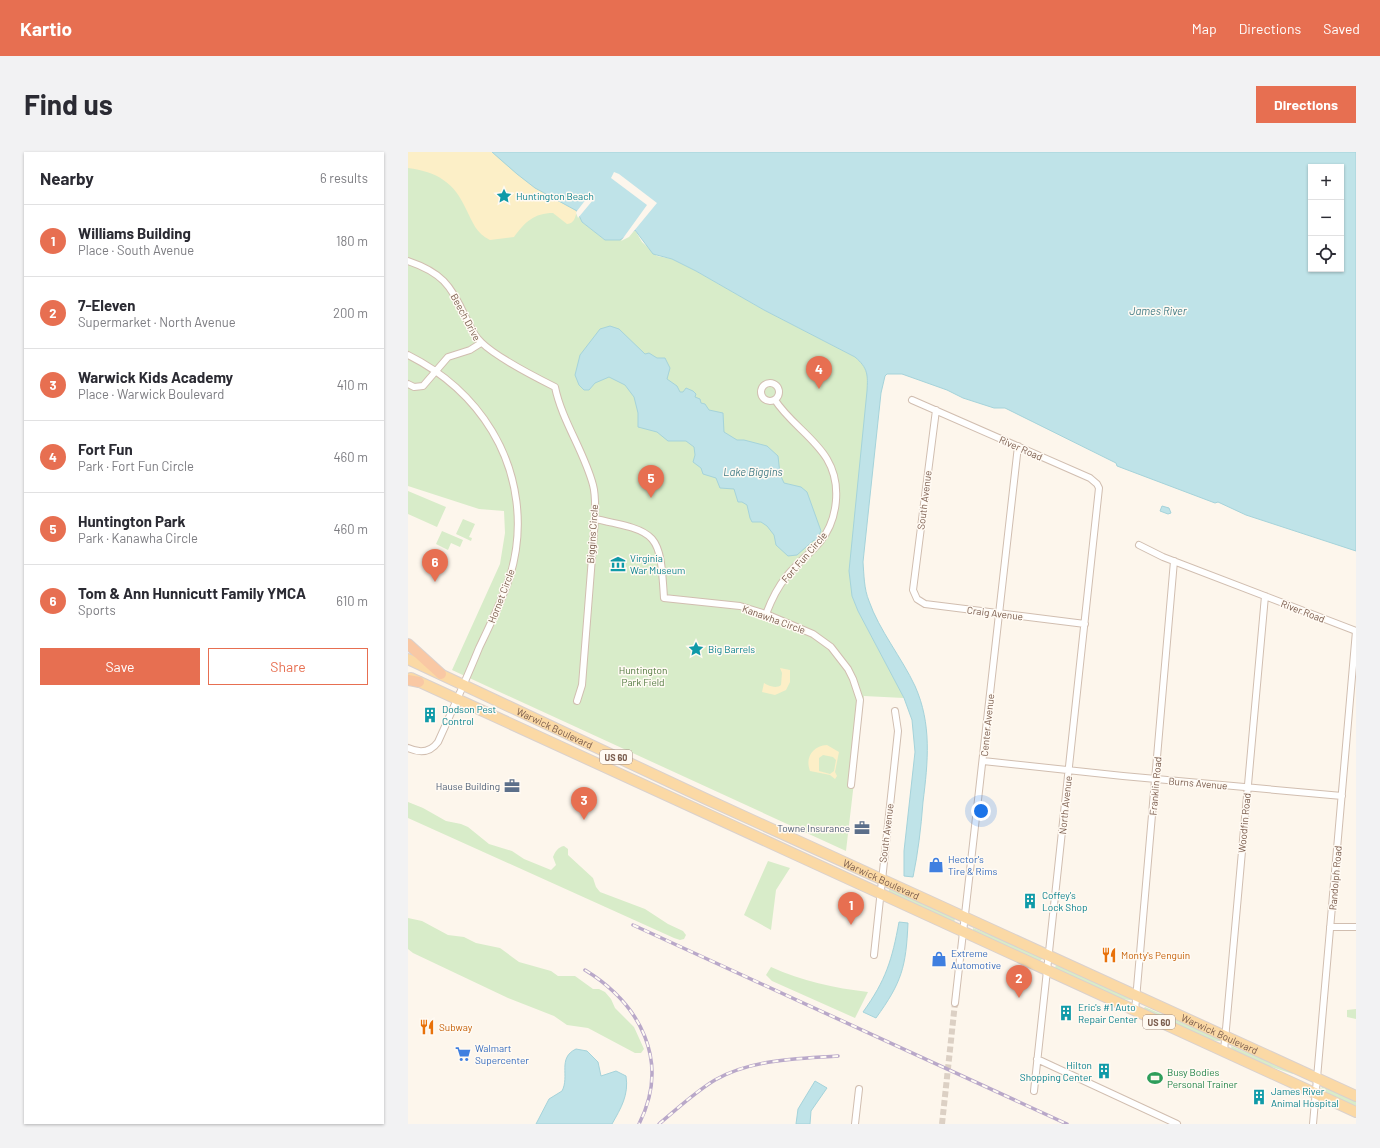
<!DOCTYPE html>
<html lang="en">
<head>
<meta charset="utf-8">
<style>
	body { margin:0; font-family:Barlow,sans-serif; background:#f2f2f3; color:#2b2b33 }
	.controls { position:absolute; right:12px; top:12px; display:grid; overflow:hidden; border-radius:0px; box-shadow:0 1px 3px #0004 }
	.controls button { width:36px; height:36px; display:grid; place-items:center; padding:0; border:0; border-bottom:1px solid #e1e1e2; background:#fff; color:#2b2b33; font:20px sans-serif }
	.you { position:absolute; left:573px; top:659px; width:14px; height:14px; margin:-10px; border:3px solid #fff; border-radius:50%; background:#1a73e8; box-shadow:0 0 0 6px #1a73e833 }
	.badge { display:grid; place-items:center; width:26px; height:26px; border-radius:50%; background:#e76f51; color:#fff; font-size:13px; font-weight:700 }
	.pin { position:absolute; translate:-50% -33px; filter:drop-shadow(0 1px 2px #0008) }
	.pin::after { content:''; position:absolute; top:21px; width:14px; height:12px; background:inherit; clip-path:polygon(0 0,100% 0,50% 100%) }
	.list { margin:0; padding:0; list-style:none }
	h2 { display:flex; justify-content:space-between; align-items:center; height:52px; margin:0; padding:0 16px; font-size:17px }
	h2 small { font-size:13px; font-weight:400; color:#7c7c81 }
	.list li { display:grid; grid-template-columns:26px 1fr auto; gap:12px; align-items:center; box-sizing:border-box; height:72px; padding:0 16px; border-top:1px solid #e1e1e2 }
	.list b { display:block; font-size:15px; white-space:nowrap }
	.list p { margin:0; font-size:13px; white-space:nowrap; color:#7c7c81 }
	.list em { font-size:13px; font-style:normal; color:#7c7c81 }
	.actions { display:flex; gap:8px; padding:12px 16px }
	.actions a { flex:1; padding:9px 0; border:1px solid #e76f51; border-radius:0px; text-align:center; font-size:14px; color:#e76f51 }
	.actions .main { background:#e76f51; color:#fff }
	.icon { flex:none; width:22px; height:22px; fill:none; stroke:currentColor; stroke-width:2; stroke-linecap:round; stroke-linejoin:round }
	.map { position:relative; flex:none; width:948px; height:972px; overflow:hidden; border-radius:0px }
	header { display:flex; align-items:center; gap:24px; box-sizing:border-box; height:56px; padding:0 20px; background:#e76f51; color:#fff }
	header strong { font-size:19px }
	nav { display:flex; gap:22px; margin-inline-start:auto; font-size:14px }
	.intro { display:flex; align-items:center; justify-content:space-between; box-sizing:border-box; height:96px; padding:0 24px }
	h1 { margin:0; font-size:28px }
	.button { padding:10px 18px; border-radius:0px; background:#e76f51; color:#fff; font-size:14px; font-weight:700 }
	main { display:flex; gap:24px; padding:0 24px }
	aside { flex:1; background:#fff; border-radius:0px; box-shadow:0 1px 3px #0004 }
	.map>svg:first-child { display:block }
	.green { fill:#d8ecc9 }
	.sand { fill:#fcefc7; fill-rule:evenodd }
	.water { fill:#bfe3e8; stroke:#a5d3da; fill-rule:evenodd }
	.pier { fill:#fdf6ec }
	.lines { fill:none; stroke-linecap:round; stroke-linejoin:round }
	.minor-tunnel { stroke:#dcd0c4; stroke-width:6; stroke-dasharray:6 3; stroke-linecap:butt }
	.minor-casing { stroke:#d1beb0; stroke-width:8 }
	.primary-casing { stroke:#dad1cd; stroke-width:12 }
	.trunk-casing { stroke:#dad1cd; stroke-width:12 }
	.minor { stroke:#fff; stroke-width:6 }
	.primary { stroke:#fbd9a5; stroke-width:10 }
	.trunk { stroke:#f9c8a4; stroke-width:10 }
	.rail-casing { stroke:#b9a8c9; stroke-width:3.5 }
	.rail { stroke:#fffaf3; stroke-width:2; stroke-dasharray:6; stroke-linecap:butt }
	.labels { text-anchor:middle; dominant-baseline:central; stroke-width:3; stroke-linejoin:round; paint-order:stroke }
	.shield { fill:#fffaf3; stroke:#a28b7f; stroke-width:1 }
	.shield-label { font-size:9px; font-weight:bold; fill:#7a5c4d }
	.culture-label { font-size:10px; fill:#0d838f; stroke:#fffaf3; text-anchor:start }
	.street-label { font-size:10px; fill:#7a5c4d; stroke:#fffaf3 }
	.park-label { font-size:10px; fill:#537a41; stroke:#fffaf3 }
	.service-label { font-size:10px; fill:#4e5e75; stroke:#fffaf3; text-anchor:end }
	.shop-label { font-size:10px; fill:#366cbe; stroke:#fffaf3; text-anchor:start }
	.food-label { font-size:10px; fill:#c56008; stroke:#fffaf3; text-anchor:start }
	.leisure-label { font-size:10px; fill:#27864d; stroke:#fffaf3; text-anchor:start }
	.water-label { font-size:11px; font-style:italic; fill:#437c86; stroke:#fffaf3 }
</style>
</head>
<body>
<header>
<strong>Kartio</strong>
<nav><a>Map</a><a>Directions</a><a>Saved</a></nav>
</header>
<div class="intro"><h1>Find us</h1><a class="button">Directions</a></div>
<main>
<aside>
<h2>Nearby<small>6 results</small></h2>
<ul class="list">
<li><span class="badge">1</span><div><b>Williams Building</b><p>Place · South Avenue</p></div><em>180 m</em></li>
<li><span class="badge">2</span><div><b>7-Eleven</b><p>Supermarket · North Avenue</p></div><em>200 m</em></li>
<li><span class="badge">3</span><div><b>Warwick Kids Academy</b><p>Place · Warwick Boulevard</p></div><em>410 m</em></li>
<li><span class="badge">4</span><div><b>Fort Fun</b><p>Park · Fort Fun Circle</p></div><em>460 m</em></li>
<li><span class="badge">5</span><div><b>Huntington Park</b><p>Park · Kanawha Circle</p></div><em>460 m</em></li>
<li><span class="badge">6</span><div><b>Tom &amp; Ann Hunnicutt Family YMCA</b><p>Sports</p></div><em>610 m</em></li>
</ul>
<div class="actions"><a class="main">Save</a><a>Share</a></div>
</aside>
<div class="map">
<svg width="948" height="972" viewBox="0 0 948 972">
	<rect width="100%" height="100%" fill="#fdf6ec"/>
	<path class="green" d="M0,0H84L143,45L169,59L174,70L197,88H212L227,78L234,90L249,104L264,107L288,119L356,158L447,205C457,213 460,220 460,232L444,444L450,459L496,546L456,544L438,699L44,518L92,412L97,381L96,359L71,357L0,334Z
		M0,339L38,355L29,375L0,362Z
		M55,367L67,372L61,385L64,386L63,389L48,382Z
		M34,379L55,388L52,395L43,391L40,398L28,392Z
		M0,650L15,656L38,669L53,672L60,675L81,692L104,699L116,707L143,718L148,713L145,705C147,700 150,695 156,694L160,697V703L185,726L188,735L192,740L237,757L260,772L275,779L278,783L276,787L272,788L266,786L0,666Z
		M360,709L382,716L368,738L363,778L336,763Z
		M482,736L546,765L547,768L545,770L539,768L480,740Z
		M0,766L14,769L40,783L56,785L68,791L92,796L111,810L143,819L150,824H167L185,837H191L197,840L203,847L207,856L226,875L236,897L233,901H227L180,876L159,873L146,864L100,846L5,801L0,797Z
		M565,776L628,801L633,804L634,807L632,809L565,780Z
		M648,812L722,845L723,848C713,850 660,823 647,817Z
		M363,815C394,829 426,836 460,840L447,866L364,829L358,823Z
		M737,855L812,887V889C797,890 750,864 735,857Z
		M948,857V867L939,865V858Z
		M823,894L884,919L885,922L857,913L824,899Z
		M915,934L948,947V954L915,940L912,937Z"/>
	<path class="sand" d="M0,0H84C109,25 138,43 169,59C167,65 167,71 159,72L145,61C126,61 117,70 106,85L82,88C68,81 65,71 58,57C46,30 29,20 0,16Z
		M372,516L382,518V530L378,538L367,543L354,540L356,531C361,534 368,537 373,533L374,521Z
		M419,593L431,600L427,620L429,624L427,627L422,623L402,619C397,606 404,594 419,593ZM415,603L425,605L428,608L426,619L422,622L411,619V606Z"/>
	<path class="water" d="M84,0H948V399L838,363L810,350L807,351L709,314L708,311L597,256H586L555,246L539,238L494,222H479L477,224L473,241L455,410C456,423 456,437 461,449C471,478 494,506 507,534C524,572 520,610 515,650C513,676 510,701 505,725L496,724V699L507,600L504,568L496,546L450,459L444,444L441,419L459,239C460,223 460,216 447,205L356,158L288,119L264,107L245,102L227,78L212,88H197L174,70L169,59L127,36L109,22ZM903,15H933V117H903Z
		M202,174L211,177L237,202L241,201L249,206H257L262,216L259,227L269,234L272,240H275L278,236L285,239L288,242L287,245L292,247L293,251L297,252L301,258L315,261L316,280L329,288H336L359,294L370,304L372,322L376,331L393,335L399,340L413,379L408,389L406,388L389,403L380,404L368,393L366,383L359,374L353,370H344L342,366L339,353L334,350H330L326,337L312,336L308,326L295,322L293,316L285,310L287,303L286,295L278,289H260L249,280L230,275V261L226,245L217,233L201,225L187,231L181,238H176L171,233L167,223L172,203L192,177Z
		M754,354L761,356L763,361L760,362L752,359Z
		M491,770L500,771C498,815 494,830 468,866L455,860C478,828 484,808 491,770Z
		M168,897L179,899L190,910L193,924L208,919L218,924C221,943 213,956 204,972H128L141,947L154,939C162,924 149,906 168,897Z
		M407,929L419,936L403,959L402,972H388L390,957Z"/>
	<path class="pier" d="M206,20L211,22L249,51L221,85L213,89L239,53L203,26Z
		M182,42L186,44L185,48L170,66L168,61L169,59Z"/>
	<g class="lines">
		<path class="minor-tunnel" d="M534,972L547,851"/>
		<defs>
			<path id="minor" d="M0,109C33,120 43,133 57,164C62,173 65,183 73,190C88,205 127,225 147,235C154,269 176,299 185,333C188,344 187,356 187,367L174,533L169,549
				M0,203C34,220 64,246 84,279C110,322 117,375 102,424C94,449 82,473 71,496C58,528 44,559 30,590C22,601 11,601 0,596
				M353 240a9 9 0 1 1 18 0a9 9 0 1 1-18 0Z
				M0,232L6,235L15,234L40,205L62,198L73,191
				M504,248L682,326L689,332L691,336L626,939
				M528,258L505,438L509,447L517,452L677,472
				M187,367C251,380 252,381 256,446L332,454L358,462L405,482L423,495L440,517L445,527L452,548L443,633
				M731,393L755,405L948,479
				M358,462C363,449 369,436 378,425C388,412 401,403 412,390C430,368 434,332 419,307C406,285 381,270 367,248
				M575,609L715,624L934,644
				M922,775H948
				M466,803L490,579L487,559
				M547,851L610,294
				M727,859L766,409
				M816,899L857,444
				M629,907L769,972
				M447,972L451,937
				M905,972L948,479"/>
			<g id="primary">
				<path id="s1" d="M0,507L298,647L948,944"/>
				<path d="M3,526L948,960"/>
			</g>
			<path id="trunk" d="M0,492L33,522
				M0,528L11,530"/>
		</defs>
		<use href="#minor" class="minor-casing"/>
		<use href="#primary" class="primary-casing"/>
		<use href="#trunk" class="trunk-casing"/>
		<use href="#minor" class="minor"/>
		<use href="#primary" class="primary"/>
		<use href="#trunk" class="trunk"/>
		<defs>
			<path id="rail" d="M225,773L659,972
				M177,818C232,852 263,909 231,972
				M251,972C269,957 287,940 307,928C344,907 389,907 430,904"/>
		</defs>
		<use href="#rail" class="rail-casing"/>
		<use href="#rail" class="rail"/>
	</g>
	<defs>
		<symbol id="sight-bare" viewBox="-9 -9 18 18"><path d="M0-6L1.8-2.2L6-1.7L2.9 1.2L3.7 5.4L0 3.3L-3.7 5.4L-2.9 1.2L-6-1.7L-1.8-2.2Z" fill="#0f9aa8" stroke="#fffaf3" stroke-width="2.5" paint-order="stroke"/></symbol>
		<symbol id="museum-bare" viewBox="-9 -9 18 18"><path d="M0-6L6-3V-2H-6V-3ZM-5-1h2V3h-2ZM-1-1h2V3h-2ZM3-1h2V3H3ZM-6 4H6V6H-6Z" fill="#0f9aa8" stroke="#fffaf3" stroke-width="2.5" paint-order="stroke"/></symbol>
		<symbol id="building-bare" viewBox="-9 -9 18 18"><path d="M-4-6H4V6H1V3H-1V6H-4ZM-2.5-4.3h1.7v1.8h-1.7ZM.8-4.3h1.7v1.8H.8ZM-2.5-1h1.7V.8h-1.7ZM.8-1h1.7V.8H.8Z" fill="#0f9aa8" stroke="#fffaf3" stroke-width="2.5" paint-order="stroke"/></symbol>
		<symbol id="office-bare" viewBox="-9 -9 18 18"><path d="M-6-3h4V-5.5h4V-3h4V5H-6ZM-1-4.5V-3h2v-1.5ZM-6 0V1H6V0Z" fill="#5c6f8a" stroke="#fffaf3" stroke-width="2.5" paint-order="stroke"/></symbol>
		<symbol id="shop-bare" viewBox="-9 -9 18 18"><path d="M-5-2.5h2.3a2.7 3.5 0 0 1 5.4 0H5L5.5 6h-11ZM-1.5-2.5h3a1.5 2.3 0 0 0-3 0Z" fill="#3f7fe0" stroke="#fffaf3" stroke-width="2.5" paint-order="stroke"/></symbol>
		<symbol id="restaurant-bare" viewBox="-9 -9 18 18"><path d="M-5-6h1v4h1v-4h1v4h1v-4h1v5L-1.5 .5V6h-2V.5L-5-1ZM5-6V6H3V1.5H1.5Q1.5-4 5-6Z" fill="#e8710a" stroke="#fffaf3" stroke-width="2.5" paint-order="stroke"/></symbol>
		<symbol id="supermarket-bare" viewBox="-9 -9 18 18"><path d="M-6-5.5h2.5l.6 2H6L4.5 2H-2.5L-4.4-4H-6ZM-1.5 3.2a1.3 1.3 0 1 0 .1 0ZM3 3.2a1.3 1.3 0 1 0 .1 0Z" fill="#3f7fe0" stroke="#fffaf3" stroke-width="2.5" paint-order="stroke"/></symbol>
		<symbol id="stadium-bare" viewBox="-9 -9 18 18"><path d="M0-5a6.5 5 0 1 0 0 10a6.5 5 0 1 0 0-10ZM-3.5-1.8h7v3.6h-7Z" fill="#2e9e5b" stroke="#fffaf3" stroke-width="2.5" paint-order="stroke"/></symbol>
	</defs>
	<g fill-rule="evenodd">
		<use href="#sight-bare" x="85" y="33" width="22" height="22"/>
		<use href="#museum-bare" x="199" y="401" width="22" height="22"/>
		<use href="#sight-bare" x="277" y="486" width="22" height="22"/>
		<use href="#building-bare" x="11" y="552" width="22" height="22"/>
		<use href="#office-bare" x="93" y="623" width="22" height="22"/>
		<use href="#office-bare" x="443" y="665" width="22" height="22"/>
		<use href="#shop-bare" x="517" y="702" width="22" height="22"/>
		<use href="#building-bare" x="611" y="738" width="22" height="22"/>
		<use href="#restaurant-bare" x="690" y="792" width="22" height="22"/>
		<use href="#shop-bare" x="520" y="796" width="22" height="22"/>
		<use href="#building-bare" x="647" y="850" width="22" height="22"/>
		<use href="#restaurant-bare" x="8" y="864" width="22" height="22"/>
		<use href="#supermarket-bare" x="44" y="891" width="22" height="22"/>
		<use href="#building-bare" x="685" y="908" width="22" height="22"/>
		<use href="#stadium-bare" x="736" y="915" width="22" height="22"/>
		<use href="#building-bare" x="840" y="934" width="22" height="22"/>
	</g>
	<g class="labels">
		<g class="shield">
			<rect x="192" y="598" width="32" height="14" rx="3"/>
			<rect x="735" y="863" width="32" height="14" rx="3"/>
		</g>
		<g class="shield-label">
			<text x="208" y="605">US 60</text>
			<text x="751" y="870">US 60</text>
		</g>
		<g class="culture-label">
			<text x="108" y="44">Huntington Beach</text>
			<text x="222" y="406">Virginia<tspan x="222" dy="12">War Museum</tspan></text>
			<text x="300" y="497">Big Barrels</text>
			<text x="34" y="557">Dodson Pest<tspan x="34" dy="12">Control</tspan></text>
			<text x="634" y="743">Coffey's<tspan x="634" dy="12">Lock Shop</tspan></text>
			<text x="670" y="855">Eric's #1 Auto<tspan x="670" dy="12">Repair Center</tspan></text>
			<text x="684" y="913" text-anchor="end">Hilton<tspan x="684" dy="12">Shopping Center</tspan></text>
			<text x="863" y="939">James River<tspan x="863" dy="12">Animal Hospital</tspan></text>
		</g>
		<g class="street-label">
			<text transform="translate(58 165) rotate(62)">Beech Drive</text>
			<text transform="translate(613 296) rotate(24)">River Road</text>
			<text transform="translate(516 348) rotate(-83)">South Avenue</text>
			<text transform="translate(184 382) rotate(-86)">Biggins Circle</text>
			<text transform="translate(396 405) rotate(-49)">Fort Fun Circle</text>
			<text transform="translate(93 444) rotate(-69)">Hornet Circle</text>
			<text transform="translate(895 459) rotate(21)">River Road</text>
			<text transform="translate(587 461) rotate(7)">Craig Avenue</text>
			<text transform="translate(366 467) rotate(20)">Kanawha Circle</text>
			<text transform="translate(579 573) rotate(-84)">Center Avenue</text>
			<text stroke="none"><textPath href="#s1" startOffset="162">Warwick Boulevard</textPath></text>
			<text transform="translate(790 631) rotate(5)">Burns Avenue</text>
			<text transform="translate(747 634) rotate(-85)">Franklin Road</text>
			<text transform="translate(657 653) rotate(-84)">North Avenue</text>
			<text transform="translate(836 671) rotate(-85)">Woodfin Road</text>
			<text transform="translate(478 681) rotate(-83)">South Avenue</text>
			<text transform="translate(927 726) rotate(-85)">Randolph Road</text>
			<text stroke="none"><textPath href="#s1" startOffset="522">Warwick Boulevard</textPath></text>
			<text stroke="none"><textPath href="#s1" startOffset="894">Warwick Boulevard</textPath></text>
		</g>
		<g class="park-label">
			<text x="235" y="518">Huntington<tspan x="235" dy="12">Park Field</tspan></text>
		</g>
		<g class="service-label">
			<text x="92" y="634">Hause Building</text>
			<text x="442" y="676">Towne Insurance</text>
		</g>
		<g class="shop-label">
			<text x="540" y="707">Hector's<tspan x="540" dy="12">Tire &amp; Rims</tspan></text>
			<text x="543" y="801">Extreme<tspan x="543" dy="12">Automotive</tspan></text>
			<text x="67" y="896">Walmart<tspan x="67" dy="12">Supercenter</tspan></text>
		</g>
		<g class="food-label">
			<text x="713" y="803">Monty's Penguin</text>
			<text x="31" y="875">Subway</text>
		</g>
		<g class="leisure-label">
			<text x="759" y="920">Busy Bodies<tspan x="759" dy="12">Personal Trainer</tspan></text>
		</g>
		<g class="water-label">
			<text x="750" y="158">James River</text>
			<text x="345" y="319">Lake Biggins</text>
		</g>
	</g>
</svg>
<div class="controls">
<button>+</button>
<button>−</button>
<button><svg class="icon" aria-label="locate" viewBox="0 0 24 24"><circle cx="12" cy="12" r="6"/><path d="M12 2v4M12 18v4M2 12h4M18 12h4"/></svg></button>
</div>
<div class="you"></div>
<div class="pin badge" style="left:443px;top:773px">1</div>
<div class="pin badge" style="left:611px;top:846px">2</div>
<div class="pin badge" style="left:176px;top:668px">3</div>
<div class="pin badge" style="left:411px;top:237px">4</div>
<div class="pin badge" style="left:243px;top:346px">5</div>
<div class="pin badge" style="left:27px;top:430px">6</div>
</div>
</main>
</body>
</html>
